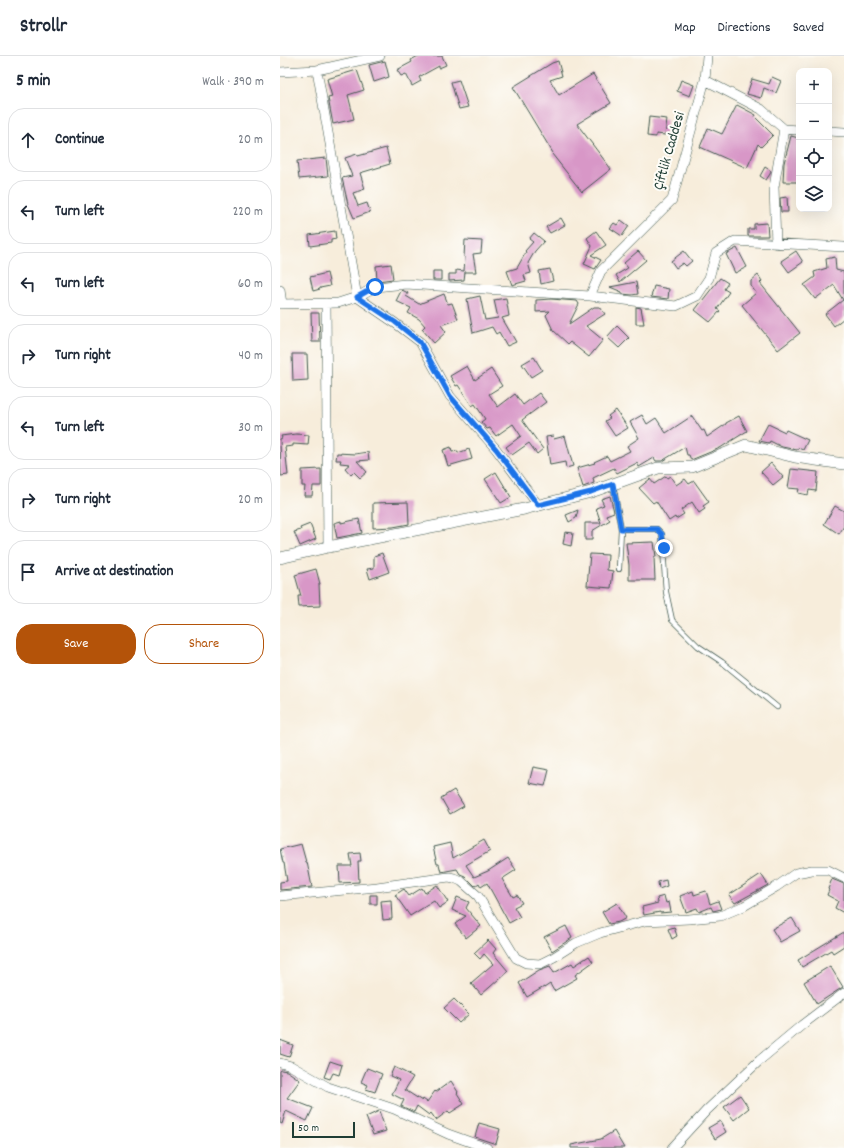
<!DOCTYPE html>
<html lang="en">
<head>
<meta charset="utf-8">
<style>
	body { margin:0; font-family:Dekko,sans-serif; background:#f6f6f7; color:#1f2937 }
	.controls { position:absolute; right:12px; top:12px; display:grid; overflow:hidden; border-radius:8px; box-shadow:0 4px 16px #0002 }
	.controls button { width:36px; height:36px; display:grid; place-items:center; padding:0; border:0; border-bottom:1px solid #e0e1e3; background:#fff; color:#1f2937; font:20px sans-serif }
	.scale { position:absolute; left:12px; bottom:10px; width:63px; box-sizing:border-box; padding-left:4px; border:2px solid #1f3d34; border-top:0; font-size:11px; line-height:14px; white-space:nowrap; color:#1f3d34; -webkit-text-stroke:3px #fdfcf7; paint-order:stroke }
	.stop { position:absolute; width:12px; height:12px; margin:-9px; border:3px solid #1a73e8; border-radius:50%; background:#fff }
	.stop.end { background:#1a73e8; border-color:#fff; box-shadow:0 1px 4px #0008 }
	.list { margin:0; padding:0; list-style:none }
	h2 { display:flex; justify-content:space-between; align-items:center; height:52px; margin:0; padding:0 16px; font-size:17px }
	h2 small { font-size:13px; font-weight:400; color:#747a83 }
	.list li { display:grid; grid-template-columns:26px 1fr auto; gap:12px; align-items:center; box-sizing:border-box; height:64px; margin:0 8px 8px; padding:0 8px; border:1px solid #e0e1e3; border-radius:16px }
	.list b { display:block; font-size:15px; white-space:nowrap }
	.list em { font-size:13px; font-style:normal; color:#747a83 }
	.actions { display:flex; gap:8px; padding:12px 16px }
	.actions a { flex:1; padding:9px 0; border:1px solid #b45309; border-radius:16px; text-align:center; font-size:14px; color:#b45309 }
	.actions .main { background:#b45309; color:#fff }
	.icon { flex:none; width:22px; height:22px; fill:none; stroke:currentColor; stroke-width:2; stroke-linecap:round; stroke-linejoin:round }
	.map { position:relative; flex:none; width:564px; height:1092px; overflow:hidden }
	header { display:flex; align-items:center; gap:24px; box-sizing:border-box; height:56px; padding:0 20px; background:#fff; border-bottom:1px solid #e0e1e3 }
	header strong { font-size:19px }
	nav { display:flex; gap:22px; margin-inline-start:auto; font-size:14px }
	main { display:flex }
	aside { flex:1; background:#fff }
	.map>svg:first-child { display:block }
	.building { fill:#d897c7 }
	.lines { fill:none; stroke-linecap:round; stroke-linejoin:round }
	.service-casing { stroke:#3f574d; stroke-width:6 }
	.minor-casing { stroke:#3f574d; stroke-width:10 }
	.tertiary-casing { stroke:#3f574d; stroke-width:12 }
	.service { stroke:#fff; stroke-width:4.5 }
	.minor { stroke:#fff; stroke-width:9 }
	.tertiary { stroke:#fff; stroke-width:11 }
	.route { stroke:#1a73e8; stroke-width:5 }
	.labels { text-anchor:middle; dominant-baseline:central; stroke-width:4; stroke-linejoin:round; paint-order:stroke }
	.street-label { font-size:15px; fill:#1f3d34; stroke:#fdfcf7 }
</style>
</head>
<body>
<header>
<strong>Strollr</strong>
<nav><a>Map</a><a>Directions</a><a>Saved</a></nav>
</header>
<main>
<aside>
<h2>5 min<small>Walk · 390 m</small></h2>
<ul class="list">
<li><svg class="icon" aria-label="ahead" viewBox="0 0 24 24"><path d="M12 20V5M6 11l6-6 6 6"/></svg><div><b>Continue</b></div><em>20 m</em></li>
<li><svg class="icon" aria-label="left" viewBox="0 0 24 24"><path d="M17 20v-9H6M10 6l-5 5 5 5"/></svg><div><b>Turn left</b></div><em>220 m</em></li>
<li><svg class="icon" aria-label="left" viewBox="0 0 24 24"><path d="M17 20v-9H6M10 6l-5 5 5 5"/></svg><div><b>Turn left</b></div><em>60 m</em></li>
<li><svg class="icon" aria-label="right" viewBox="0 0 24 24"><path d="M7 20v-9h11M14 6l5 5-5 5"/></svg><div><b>Turn right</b></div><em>40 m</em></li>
<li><svg class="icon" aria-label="left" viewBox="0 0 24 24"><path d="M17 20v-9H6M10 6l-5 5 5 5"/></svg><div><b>Turn left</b></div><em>30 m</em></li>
<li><svg class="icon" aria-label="right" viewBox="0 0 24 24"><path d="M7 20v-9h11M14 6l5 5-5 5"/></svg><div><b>Turn right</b></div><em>20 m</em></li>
<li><svg class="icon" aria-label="arrive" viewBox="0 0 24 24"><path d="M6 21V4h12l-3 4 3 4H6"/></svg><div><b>Arrive at destination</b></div></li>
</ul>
<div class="actions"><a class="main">Save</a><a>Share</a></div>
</aside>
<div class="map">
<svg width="564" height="1092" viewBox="0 0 564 1092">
	<rect width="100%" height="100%" fill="#fdfcf7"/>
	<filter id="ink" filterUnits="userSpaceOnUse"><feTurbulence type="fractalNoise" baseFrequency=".025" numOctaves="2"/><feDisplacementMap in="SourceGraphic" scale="8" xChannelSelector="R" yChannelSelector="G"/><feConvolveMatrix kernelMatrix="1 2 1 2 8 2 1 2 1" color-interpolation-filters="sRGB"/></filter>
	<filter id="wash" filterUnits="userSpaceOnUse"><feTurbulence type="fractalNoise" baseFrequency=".012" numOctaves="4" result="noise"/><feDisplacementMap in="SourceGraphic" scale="16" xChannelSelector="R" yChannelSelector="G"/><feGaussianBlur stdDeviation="0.9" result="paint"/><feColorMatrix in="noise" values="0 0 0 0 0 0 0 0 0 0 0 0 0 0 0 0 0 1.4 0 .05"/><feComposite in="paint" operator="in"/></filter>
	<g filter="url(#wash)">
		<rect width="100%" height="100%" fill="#f7eddb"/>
		<g id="blocks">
			<path class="building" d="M138,0H162L166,9L159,12V10L139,21L141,25L132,30L126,18L121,20L117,14L132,6L131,4Z
				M105,5L109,21L94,26L89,9Z
				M278,5L282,20L270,24L279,39L313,18L331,47L297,68L331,113L302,136L272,98L273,97L233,31L272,7Z
				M77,14L84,34L68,39L74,63L53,68L48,42L52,41L47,23Z
				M492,21L501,25L496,37L484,32L481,42L467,38L472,23L489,28Z
				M179,24L188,51L179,53L171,26Z
				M401,24L414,29L410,40L397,35Z
				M457,49L476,59L475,61L493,79L481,91L478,88L467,112L420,91L428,72L442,78Z
				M369,61L387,63L385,79L376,78V81L367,80Z
				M511,80L519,82V126H503L504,107Z
				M106,92L110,108L80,117L85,133L73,137L78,150L87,147L90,156L74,162L68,148L62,122L72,120L65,102L77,98L78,100Z
				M46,102L48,120L19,123L17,105Z
				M485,111L491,115L490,118L486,124L480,120Z
				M507,141L508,156H501L500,142Z
				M281,162L285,169L270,177L266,171Z
				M341,164L349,170L342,180L330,172L334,167L337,169Z
				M487,167L488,180H468V173H474V168Z
				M55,175L56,183L51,184V187L30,190L29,179Z
				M316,175L326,189L311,199L321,204L315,213L304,208L312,190L307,182Z
				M254,177L264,185L255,195L248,207L251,217L244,219L246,225L232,229L227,215L237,212L246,196L245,195L253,186L249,183Z
				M185,184L202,185L201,197L193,198L196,216H185L184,224L169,225V218H176V214L184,215L185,201H184Z
				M457,192L467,211L455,217L446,198Z
				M358,195L366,204L340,226L336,219L348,212L344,207Z
				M404,195L412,205L406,210L403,207L396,212L391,205Z
				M516,195L523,206L509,216L501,205Z
				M555,201L556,214L564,216V262L554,270L545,258L563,244L554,229L535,243L524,229L535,221L534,216L547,212L546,203Z
				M111,208L113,223L97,225L96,210Z
				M270,213L273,225L261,228L259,215Z
				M153,215H161V224H153Z
				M47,217L50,230L40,232V233L33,235L30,221Z
				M478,219L482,225L480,227L520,277L498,294L462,249L476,237L471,230V225Z
				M440,222L448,227L444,233L449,236L437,253L440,255L430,266L415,254Z
				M356,226L358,238L352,239L342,238V236L330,231Z
				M374,230L389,233L388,243L371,241Z
				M122,234L128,237L126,240L139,248L164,238L168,248L172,247L178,263L161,269L166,276L154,287L142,273L145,270L139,263L128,257L131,252L116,245L121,235Z
				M200,240L205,264L218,262L214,244L226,242L229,260L222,262L236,286L227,290L219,276L216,278L212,271L193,277L187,243Z
				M271,243L297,245L299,248L289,268L314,251H320L325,258L306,270L323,284L309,301L290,286L288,288L273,274L266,259L270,255L256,256V244Z
				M356,251L361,252L364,268H356Z
				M31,257H39L40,286H32Z
				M337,270L349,282L339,292L327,281Z
				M12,298H27L28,324L13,325Z
				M254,301L262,314L251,321L242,308Z
				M187,310L195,324L211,313L222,330L209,338L218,351L235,338L243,349L259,337L266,346L242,364L263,393L257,398L249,387L232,399L226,391L241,380L233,368L216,380L210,372L207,373L201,366L205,363L195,348L192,350L178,329L176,330L170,320Z
				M336,354L348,372L335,380L325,365L330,362L328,360Z
				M362,359L367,368L376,362L386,377L412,360L422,375L424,374L427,381L446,368V367L459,360L467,375L440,392L411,404L409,399H407L405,391L382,405H376L374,402L359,411L357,407L337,417L334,412L313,422L314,427L303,431L297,412L315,407L314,406L327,400L330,405L350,395L347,390L359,382L350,366Z
				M488,368L505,376L506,374L528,384L523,394L518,392L517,394L502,391L490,385L489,387L479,385Z
				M16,378L29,379L28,389L13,388V390L5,391L8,419L1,420L0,383L2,382L1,380Z
				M273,380L274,383L285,380L293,410L286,412L285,406L270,409L266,381Z
				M171,391L172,396L178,395V397L189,393L192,403L168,410L163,394Z
				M88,396L89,404L77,405L87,416L80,422L74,416L71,419L65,412L70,408L60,407L61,404H56L57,397L75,398Z
				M491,407L503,421L493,429L481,416Z
				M41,413V430H33L32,440H24L25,430H22V414Z
				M511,413L538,416L536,435L529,434L528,439L518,437L519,433L508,432Z
				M216,416L231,441L221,447L205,423Z
				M386,420L387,422L390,420L396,429L405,423L409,428L414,425L429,446L423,450L425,453L419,457L412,446L401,454L404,458L396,463L395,461L389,465L376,445L373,447L359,432L370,423L374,428Z
				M330,440L334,456L326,459L330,464L312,475V484H305V467H321L316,452L324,449L321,443Z
				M128,446L129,468L113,471L93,472V447Z
				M555,450L564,455V470L559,478L544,468Z
				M298,454L296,462L289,466L286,459Z
				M79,463L82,477L57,482L54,467L61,465V467Z
				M30,468L36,483L20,490L14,476L21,474L20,472Z
				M285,476L293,477L291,490L283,488Z
				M374,486L376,501H374L375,524H349V509L346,487Z
				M102,497L109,516L90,523L87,513L94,512V500Z
				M310,498L328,499L327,514L333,515L331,532L307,530Z
				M36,513L40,528H39L40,550L19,551L18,540H21L15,519Z
				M253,711L269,714L265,730L249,727Z
				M174,734L184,750L170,758L161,742Z
				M204,784L210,795L186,809L194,821L208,815L228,802L236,814L222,823L233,841L237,839L242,847L234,851L240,861L229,867L207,827L201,831L199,827L195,830L185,820L180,818L177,813L161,816L159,808H157L153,791L170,787L173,802Z
				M21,788L26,806H27L32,831L0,834V826L7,825L4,807H3L0,793Z
				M80,797L81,805H78L79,826L60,827L59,810H72L70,798Z
				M481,818L488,829L455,847L449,839Z
				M552,823L564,828V857L555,852L558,845L547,839L549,834L548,833Z
				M386,824L387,830L379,833L378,826Z
				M157,829L168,846L159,852L154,845L130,860L115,839L124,833L129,840L142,832L145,837Z
				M413,835L414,839L426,835L430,848L438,845L441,853L433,855L431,851L419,856L417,852L406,856L400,840Z
				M90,839H97V848H90Z
				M384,840L386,847L389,846L391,856L380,857V856L364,859L362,851L378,847L377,842Z
				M177,841L189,846L186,852L201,870L186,882L175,868L186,860L172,854Z
				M111,844L112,863L103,864L101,845Z
				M337,847L346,862L339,866L329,868L322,856Z
				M512,862L520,875L500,886L492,873Z
				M286,870L292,882L272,895L264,881Z
				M394,871L397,880L392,883L388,873Z
				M564,876V890L553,897L551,894L522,911L518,904Z
				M208,884L216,893L213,897L228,915L201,939L191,927L213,908L204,898L200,903L194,897Z
				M309,900L313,906L295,919L297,922L274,935L270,928L264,932V931L247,941L239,927L259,914L270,910L274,917L292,907L294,910Z
				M550,910L563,931L537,948L524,926Z
				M174,943L189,958L179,967L164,952Z
				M0,984L13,989L9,1001L0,998Z
				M50,1005L62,1009L59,1019L53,1017L50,1023L44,1021Z
				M114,1011L124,1016L133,1021L125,1034L142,1045L143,1043L147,1046L155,1035L156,1036L171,1025L178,1036L177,1037L184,1048L170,1057L168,1055L156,1064L151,1057L149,1059L137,1050L134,1056L121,1050L124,1044L112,1038L119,1024L110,1020Z
				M87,1012L102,1018L95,1036L86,1033L88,1029L81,1026Z
				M1,1014L7,1015L20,1024L7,1042L33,1052L27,1065L6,1055L2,1068L0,1067V1015Z
				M460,1039L469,1052L454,1064L444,1051Z
				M99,1055L106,1075L93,1079L86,1061Z
				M440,1065L446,1076L435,1083L428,1072Z
				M199,1067L220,1073L216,1088L195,1081Z
				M334,1075L344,1092H291V1089L321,1083Z"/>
		</g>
	</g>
	<g filter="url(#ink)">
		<use href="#blocks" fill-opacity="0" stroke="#3f574d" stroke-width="1"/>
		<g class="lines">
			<defs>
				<path id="service" d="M333,428L341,473L339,513
					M341,473H377L382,478L386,536L392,564L418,590L442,606L497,651"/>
				<path id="minor" d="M37,14L77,241L95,231L126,228L310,240L396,250L417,240L429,222L436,197L455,185L564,191
					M0,16L37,14L100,0
					M425,24L481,53L504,73L519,74
					M549,75L564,76
					M496,188L494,131L504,73
					M0,234L2,248
					M310,240L321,215L392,144L425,24L427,0
					M46,247L48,491
					M0,248L58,247L77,241L115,267L140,286L170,340L216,393L258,449
					M0,840L97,831L169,821L174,822L181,825L198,840L236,902L246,907L260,908L274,901L296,887L320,877L365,865L409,863L440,860L464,850L496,831L516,817L532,814H548L564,822
					M0,1007L11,1010L48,1031L114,1053L168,1078L207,1092
					M392,1092L427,1054L480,1004L522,969L564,937"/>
				<path id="tertiary" d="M0,502L48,491L244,453L311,436L378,412L412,411L466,389L515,401L564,408"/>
			</defs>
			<use href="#service" class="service-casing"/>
			<use href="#minor" class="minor-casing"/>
			<use href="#tertiary" class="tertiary-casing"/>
			<use href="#service" class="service"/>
			<use href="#minor" class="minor"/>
			<use href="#tertiary" class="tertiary"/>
		</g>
	</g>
	<g class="lines" filter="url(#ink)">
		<path class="route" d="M95,231L77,241L115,266L140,286L170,340L216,393L258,449L311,436L333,428L341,473H377L382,478L384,492"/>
	</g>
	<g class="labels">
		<g class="street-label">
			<text transform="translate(390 95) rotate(-74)">Çiftlik Caddesi</text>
		</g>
	</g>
</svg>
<div class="controls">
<button>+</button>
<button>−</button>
<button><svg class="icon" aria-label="locate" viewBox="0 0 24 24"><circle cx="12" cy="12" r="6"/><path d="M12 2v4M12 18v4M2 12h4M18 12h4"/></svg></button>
<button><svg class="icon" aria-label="layers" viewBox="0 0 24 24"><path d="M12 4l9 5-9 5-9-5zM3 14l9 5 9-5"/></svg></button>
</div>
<div class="scale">50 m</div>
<div class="stop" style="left:95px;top:231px"></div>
<div class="stop end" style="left:384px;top:492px"></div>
</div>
</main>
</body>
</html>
